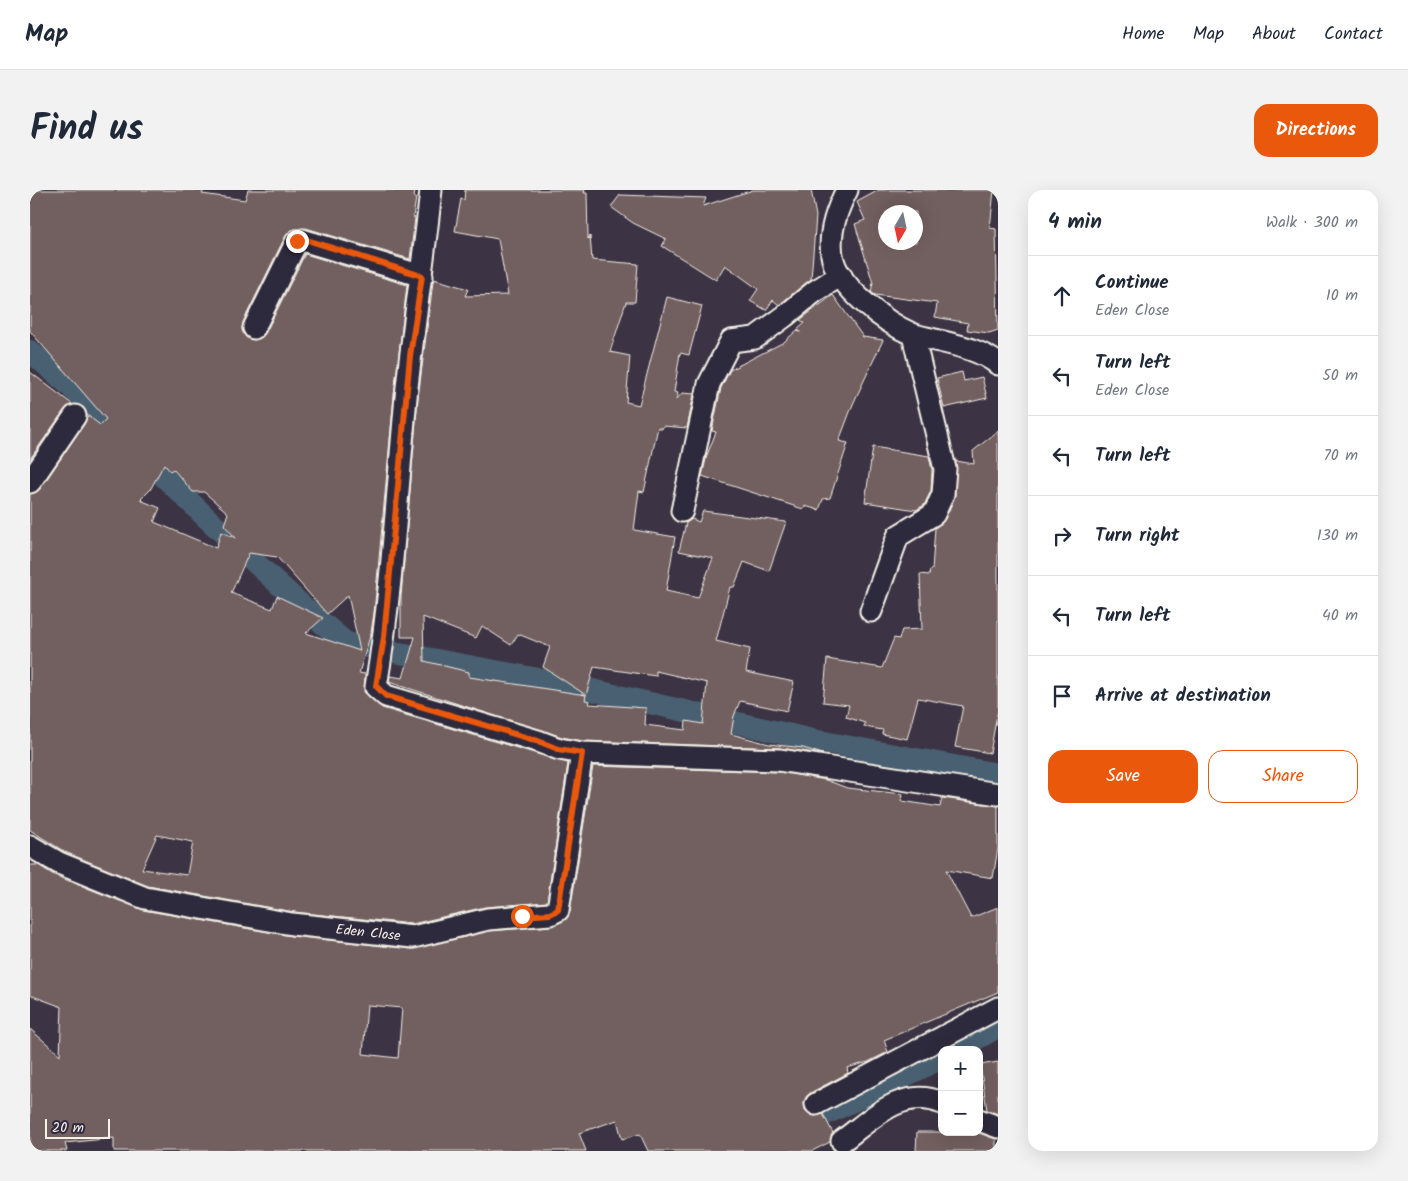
<!DOCTYPE html>
<html lang="en">
<head>
<meta charset="utf-8">
<style>
	body { margin:0; font-family:Kalam,sans-serif; background:#f2f2f3; color:#1f2937 }
	.controls { position:absolute; right:15px; bottom:15px; display:grid; overflow:hidden; border-radius:10px; box-shadow:0 5px 20px #0002 }
	.controls button { width:45px; height:45px; display:grid; place-items:center; padding:0; border:0; border-bottom:1px solid #e0e1e3; background:#fff; color:#1f2937; font:25px sans-serif }
	.compass { position:absolute; left:848px; top:15px; width:45px; height:45px; border-radius:50%; background:#fff; box-shadow:0 5px 20px #0002; rotate:189deg }
	.scale { position:absolute; left:15px; bottom:12px; width:65px; box-sizing:border-box; padding-left:5px; border:2px solid #f4f1e8; border-top:0; font-size:14px; line-height:18px; white-space:nowrap; color:#f4f1e8; -webkit-text-stroke:4px #2f2a3d; paint-order:stroke }
	.stop { position:absolute; width:15px; height:15px; margin:-11px; border:4px solid #ea580c; border-radius:50%; background:#fff }
	.stop.end { background:#ea580c; border-color:#fff; box-shadow:0 1px 5px #0008 }
	.list { margin:0; padding:0; list-style:none }
	h2 { display:flex; justify-content:space-between; align-items:center; height:65px; margin:0; padding:0 20px; font-size:21px }
	h2 small { font-size:16px; font-weight:400; color:#747a83 }
	.list li { display:grid; grid-template-columns:32px 1fr auto; gap:15px; align-items:center; box-sizing:border-box; height:80px; padding:0 20px; border-top:1px solid #e0e1e3 }
	.list b { display:block; font-size:19px; white-space:nowrap }
	.list p { margin:0; font-size:16px; white-space:nowrap; color:#747a83 }
	.list em { font-size:16px; font-style:normal; color:#747a83 }
	.actions { display:flex; gap:10px; padding:15px 20px }
	.actions a { flex:1; padding:11px 0; border:1px solid #ea580c; border-radius:15px; text-align:center; font-size:18px; color:#ea580c }
	.actions .main { background:#ea580c; color:#fff }
	.icon { flex:none; width:28px; height:28px; fill:none; stroke:currentColor; stroke-width:2; stroke-linecap:round; stroke-linejoin:round }
	.map { position:relative; flex:none; width:968px; height:961px; overflow:hidden; border-radius:15px }
	header { display:flex; align-items:center; gap:30px; box-sizing:border-box; height:70px; padding:0 25px; background:#fff; border-bottom:1px solid #e0e1e3 }
	header strong { font-size:24px }
	nav { display:flex; gap:28px; margin-inline-start:auto; font-size:18px }
	.intro { display:flex; align-items:center; justify-content:space-between; box-sizing:border-box; height:120px; padding:0 30px }
	h1 { margin:0; font-size:35px }
	.button { padding:12px 22px; border-radius:15px; background:#ea580c; color:#fff; font-size:18px; font-weight:700 }
	main { display:flex; gap:30px; padding:0 30px }
	aside { flex:1; background:#fff; border-radius:15px; box-shadow:0 5px 20px #0002 }
	.map>svg:first-child { display:block }
	.lines { fill:none; stroke-linecap:round; stroke-linejoin:round }
	.canal { stroke:#496172; stroke-width:22 }
	.building { fill:#725e5e; stroke:#f4f1e8; fill-rule:evenodd }
	.minor-casing { stroke:#f4f1e8; stroke-width:25 }
	.minor { stroke:#2f2a3d; stroke-width:21 }
	.route { stroke:#ea580c; stroke-width:6 }
	.labels { text-anchor:middle; dominant-baseline:central; stroke-width:4; stroke-linejoin:round; paint-order:stroke }
	.street-label { font-size:14px; fill:#f4f1e8; stroke:#2f2a3d }
</style>
</head>
<body>
<header>
<strong>Map</strong>
<nav><a>Home</a><a>Map</a><a>About</a><a>Contact</a></nav>
</header>
<div class="intro"><h1>Find us</h1><a class="button">Directions</a></div>
<main>
<div class="map">
<svg width="968" height="961" viewBox="0 0 968 961">
	<rect width="100%" height="100%" fill="#3c3444"/>
	<filter id="ink" filterUnits="userSpaceOnUse"><feTurbulence type="fractalNoise" baseFrequency=".02" numOctaves="2"/><feDisplacementMap in="SourceGraphic" scale="10" xChannelSelector="R" yChannelSelector="G"/><feConvolveMatrix kernelMatrix="1 2 1 2 8 2 1 2 1" color-interpolation-filters="sRGB"/></filter>
	<g filter="url(#ink)">
		<g class="lines">
			<path class="canal" d="M0,161L39,195L184,335L276,419L316,453L540,495L783,550L968,584
				M927,860L968,837
				M719,961L912,868"/>
		</g>
		<path class="building" d="M0,0H174L172,4L215,10L218,0H385L384,8H386L383,27L385,28L380,69L276,38L264,39L256,45L213,132L212,139L219,149L225,150L235,144L275,64L377,95L364,206L344,423L341,443L329,483L335,484L334,502L352,518L538,573L517,712L455,717L382,734L264,722L118,696L35,662L0,640V304L10,299L55,233L57,225L70,235L76,229L0,141ZM134,274L140,281L143,279L163,302H174L198,323L194,335L206,348L191,342L186,358L124,332L130,318L110,310L120,300ZM219,363L247,367L297,424L318,405L330,461L276,443L293,428L247,406L242,419L201,403ZM127,645L163,652L157,685L112,679Z
			M435,0H555L554,3H557L558,49L560,46L562,70L608,74L605,112H596L580,162L600,166L596,212L609,215L637,107L672,116L659,165L650,163L644,202L648,203L646,210L652,203L664,204L657,238L633,236L632,239L628,237L614,302L609,301L604,340L645,347L636,401L668,408L683,368L649,361L656,333L662,329L669,332L673,321L756,332L739,381L714,372L704,397H700L686,451L720,459L716,482L764,492L757,521L710,511L704,526L701,544L739,554L773,558L793,564L750,558L553,551L532,547L359,492L360,486L373,488L385,447H371V407L388,208L403,92L404,89L438,99L435,106L478,105L468,49L425,41L431,9L434,10ZM393,427L446,448L452,436L481,455L488,444L520,457L513,477L556,505L564,477L626,486V481L677,493L673,534L656,531L655,540L615,535L616,518L559,514L560,511L555,510L556,505L439,487V482L394,471Z
			M723,0H781L786,26L781,89L749,115L743,110L736,120L720,111L728,99L695,75L686,90L632,56L636,49L603,33L581,17L590,5L676,8L673,16Z
			M849,0H964L960,38L966,39L968,140L959,143L937,140L938,133L905,127L907,113L845,105L841,102L843,93L825,34L835,30L827,12ZM856,22H886V52H856Z
			M803,105L833,147L853,150L823,214L809,251L818,253L800,308L793,309L789,320L775,316L773,319L672,286L677,265L686,242L682,241L691,198L700,180L754,152L766,141L771,142L767,140L775,133L770,130Z
			M0,182L42,214L35,219L0,269Z
			M932,182L934,191L952,187L957,208L914,218L907,188Z
			M968,241V519L960,563L925,557L933,516L888,508L877,549L852,544L853,540L834,537L835,533L816,527L819,515L793,512L797,469L852,478L864,448L869,449L872,440L892,439L890,384L899,385L900,380H902L905,338L915,329L925,305L926,271L944,274L943,261Z
			M843,257L899,266L902,280L901,301L894,315L886,320L835,312Z
			M563,576L748,582L796,590L817,598L873,604L872,611L910,617L912,608L968,616V658L963,688L916,680L941,728L968,717V802L854,850L858,862L838,872L817,878L818,883L780,903L774,913L775,920L785,926L793,924L803,943L800,952L782,961H618L610,944L592,949L587,930L549,943L556,961H84V948L35,953L37,961H0V839L30,865L32,817L0,805V675H8L24,685L113,720L261,746L382,759L460,741L521,736L534,731L540,722ZM337,815L372,818L368,868L333,864Z
			M968,872V924L957,920L950,875Z
			M887,942H946L966,949V961H886Z"/>
		<g class="lines">
			<defs>
				<path id="minor" d="M401,0C394,69 383,138 376,207C367,303 362,401 346,497L356,506L508,551L529,559L552,563L749,570L968,604
					M817,0C806,21 797,46 803,70C811,99 856,133 882,144C889,147 898,148 905,150C926,155 951,160 968,174
					M224,138L267,51L272,50L392,86
					M0,292L45,226
					M652,321L679,194L701,151L725,148L755,126L784,102L811,85
					M841,421L868,346L904,324L913,304L915,279L883,145
					M0,656L29,673L115,708L262,734L383,747L458,729L520,724L528,720L552,563
					M786,914L968,818
					M949,930L968,937
					M812,951C842,929 872,896 912,913"/>
			</defs>
			<use href="#minor" class="minor-casing"/>
			<use href="#minor" class="minor"/>
		</g>
	</g>
	<g class="lines" filter="url(#ink)">
		<path class="route" d="M267,51L277,50L392,86L380,166L354,447L346,496L356,506L508,551L528,559L552,563L528,720L520,724L492,726"/>
	</g>
	<g class="labels">
		<g class="street-label">
			<text transform="translate(338 743) rotate(6)">Eden Close</text>
		</g>
	</g>
</svg>
<div class="controls">
<button>+</button>
<button>−</button>
</div>
<svg class="compass" viewBox="-18 -18 36 36"><path d="M0-13l5 13h-10z" fill="#e53935"/><path d="M0 13l5-13h-10z" fill="#747a83"/></svg>
<div class="scale">20 m</div>
<div class="stop" style="left:492px;top:726px"></div>
<div class="stop end" style="left:267px;top:51px"></div>
</div>
<aside>
<h2>4 min<small>Walk · 300 m</small></h2>
<ul class="list">
<li><svg class="icon" aria-label="ahead" viewBox="0 0 24 24"><path d="M12 20V5M6 11l6-6 6 6"/></svg><div><b>Continue</b><p>Eden Close</p></div><em>10 m</em></li>
<li><svg class="icon" aria-label="left" viewBox="0 0 24 24"><path d="M17 20v-9H6M10 6l-5 5 5 5"/></svg><div><b>Turn left</b><p>Eden Close</p></div><em>50 m</em></li>
<li><svg class="icon" aria-label="left" viewBox="0 0 24 24"><path d="M17 20v-9H6M10 6l-5 5 5 5"/></svg><div><b>Turn left</b></div><em>70 m</em></li>
<li><svg class="icon" aria-label="right" viewBox="0 0 24 24"><path d="M7 20v-9h11M14 6l5 5-5 5"/></svg><div><b>Turn right</b></div><em>130 m</em></li>
<li><svg class="icon" aria-label="left" viewBox="0 0 24 24"><path d="M17 20v-9H6M10 6l-5 5 5 5"/></svg><div><b>Turn left</b></div><em>40 m</em></li>
<li><svg class="icon" aria-label="arrive" viewBox="0 0 24 24"><path d="M6 21V4h12l-3 4 3 4H6"/></svg><div><b>Arrive at destination</b></div></li>
</ul>
<div class="actions"><a class="main">Save</a><a>Share</a></div>
</aside>
</main>
</body>
</html>
